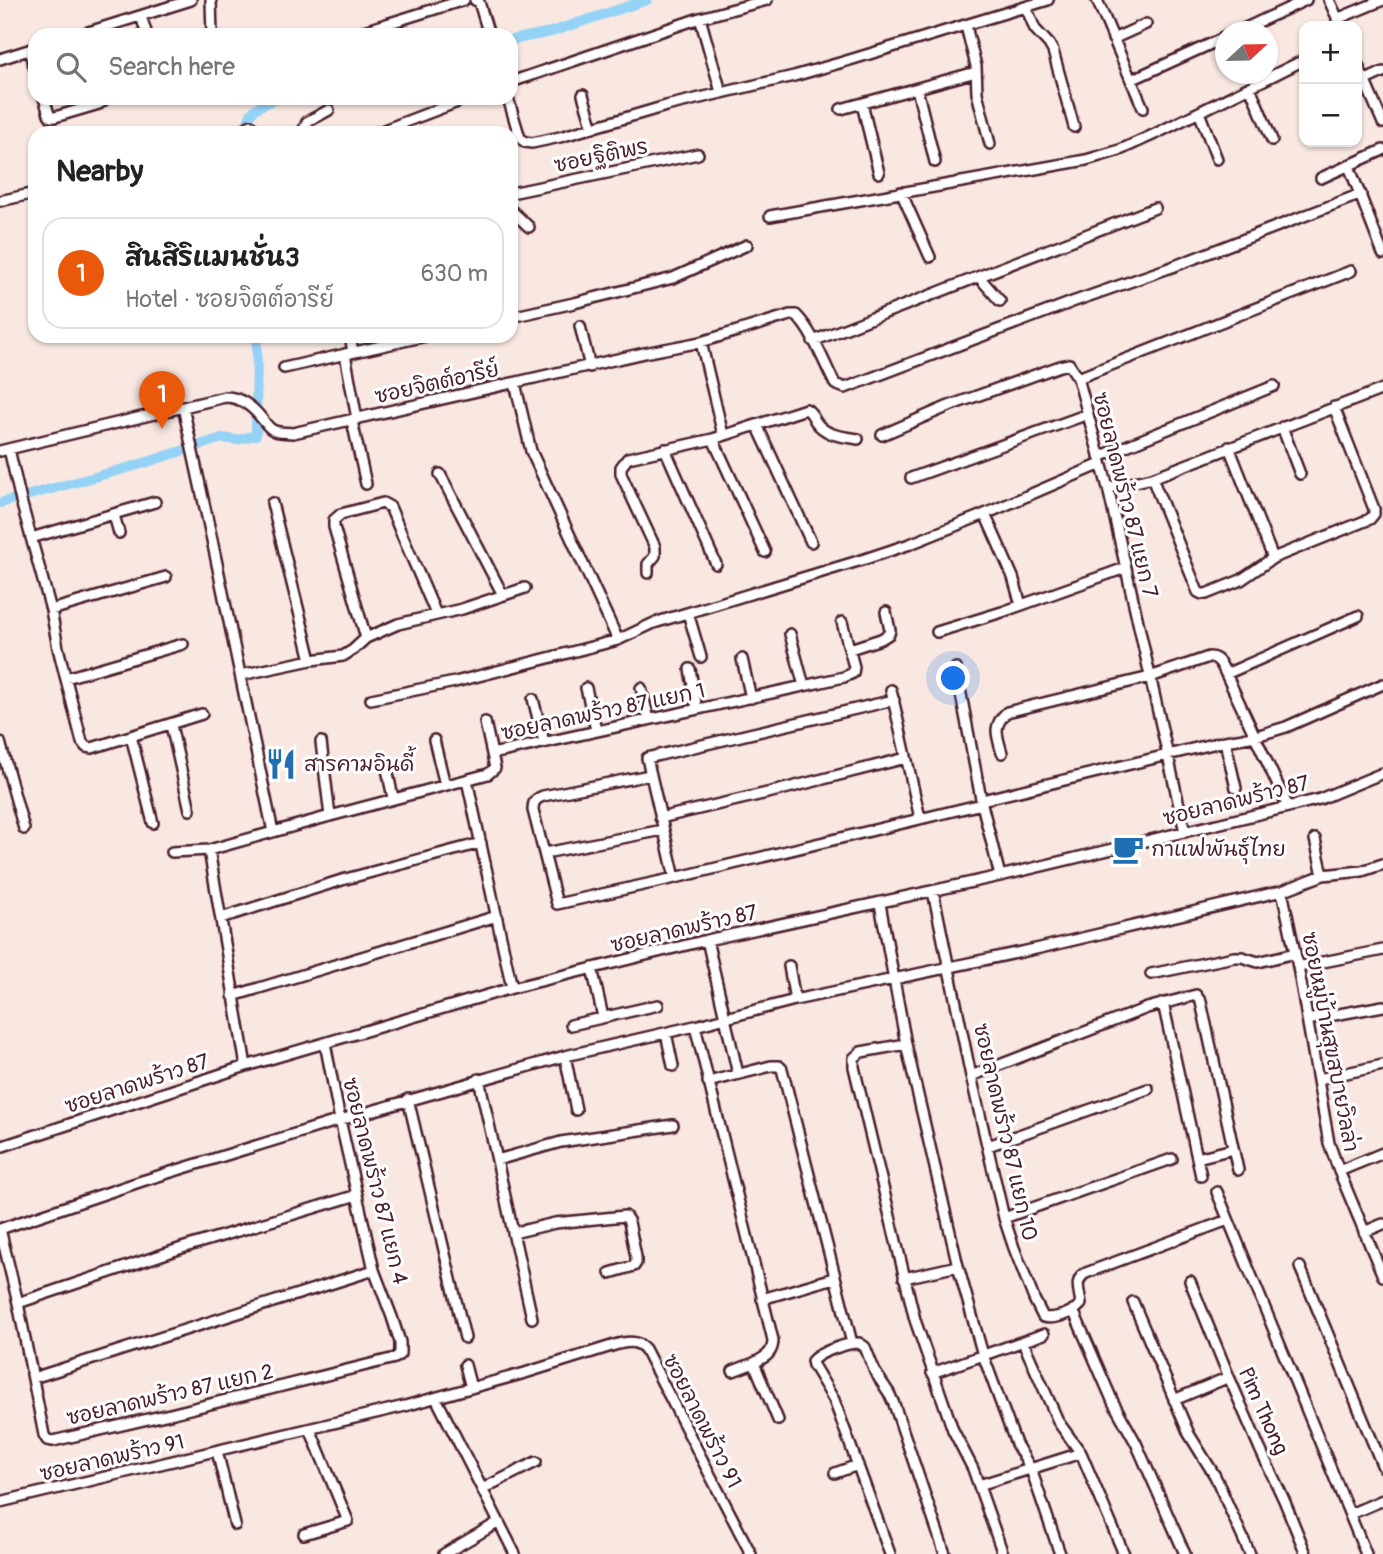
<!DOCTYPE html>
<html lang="en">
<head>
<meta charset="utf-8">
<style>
	body { margin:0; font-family:Pangolin,"Playpen Sans Thai",sans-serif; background:#f6f6f6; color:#222 }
	.controls { position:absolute; right:21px; top:21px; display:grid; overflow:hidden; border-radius:14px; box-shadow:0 2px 5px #0004 }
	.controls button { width:63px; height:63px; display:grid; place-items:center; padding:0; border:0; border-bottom:2px solid #e0e0e0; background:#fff; color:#222; font:35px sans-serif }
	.compass { position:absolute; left:1215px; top:21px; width:63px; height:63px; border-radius:50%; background:#fff; box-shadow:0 2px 5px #0004; rotate:68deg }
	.you { position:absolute; left:954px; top:679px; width:24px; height:24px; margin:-18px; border:5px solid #fff; border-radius:50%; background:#1a73e8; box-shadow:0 0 0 10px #1a73e833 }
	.badge { display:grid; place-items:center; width:46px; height:46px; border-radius:50%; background:#ea580c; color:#fff; font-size:23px; font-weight:700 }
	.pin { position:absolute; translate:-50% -58px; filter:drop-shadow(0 2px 4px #0008) }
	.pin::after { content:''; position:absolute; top:37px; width:24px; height:21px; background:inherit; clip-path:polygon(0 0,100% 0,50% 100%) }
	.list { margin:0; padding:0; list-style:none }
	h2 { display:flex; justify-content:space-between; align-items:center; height:91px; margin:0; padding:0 28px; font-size:30px }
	h2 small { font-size:23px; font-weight:400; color:#767676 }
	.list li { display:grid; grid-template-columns:46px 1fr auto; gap:21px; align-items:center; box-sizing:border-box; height:112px; margin:0 14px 14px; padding:0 14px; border:2px solid #e0e0e0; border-radius:21px }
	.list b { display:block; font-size:26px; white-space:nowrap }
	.list p { margin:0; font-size:23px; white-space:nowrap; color:#767676 }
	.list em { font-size:23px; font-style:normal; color:#767676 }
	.icon { flex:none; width:38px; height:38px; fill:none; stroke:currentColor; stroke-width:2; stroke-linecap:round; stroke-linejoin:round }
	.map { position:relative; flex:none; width:1383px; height:1554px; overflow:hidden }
	.search { position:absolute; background:#fff; box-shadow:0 2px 5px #0004; left:28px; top:28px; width:490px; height:77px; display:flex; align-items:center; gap:18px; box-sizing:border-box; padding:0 24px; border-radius:21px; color:#767676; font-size:26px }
	.panel { position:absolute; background:#fff; box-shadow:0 2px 5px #0004; left:28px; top:126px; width:490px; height:217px; border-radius:21px }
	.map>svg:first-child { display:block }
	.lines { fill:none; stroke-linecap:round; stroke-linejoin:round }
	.canal { stroke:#95d3f6; stroke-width:10 }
	.minor-casing { stroke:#4a1f2b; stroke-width:14 }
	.minor { stroke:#fff; stroke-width:9 }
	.labels { text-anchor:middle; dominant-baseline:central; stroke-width:6; stroke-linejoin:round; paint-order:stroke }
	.street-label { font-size:21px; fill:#4a1f2b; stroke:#fff }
	.poi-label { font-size:21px; fill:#4a1f2b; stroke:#fff; text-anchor:start }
</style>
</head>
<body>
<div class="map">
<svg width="1383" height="1554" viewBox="0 0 1383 1554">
	<rect width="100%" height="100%" fill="#f8e8e1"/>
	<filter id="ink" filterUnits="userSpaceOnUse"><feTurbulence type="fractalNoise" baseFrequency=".0143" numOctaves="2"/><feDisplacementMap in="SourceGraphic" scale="14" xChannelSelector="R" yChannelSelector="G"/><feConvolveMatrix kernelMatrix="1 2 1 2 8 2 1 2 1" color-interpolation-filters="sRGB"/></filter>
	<g filter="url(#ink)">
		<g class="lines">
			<path class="canal" d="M511,40L551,32L647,0
				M247,133C248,107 257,107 279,98
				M0,503L138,465L222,438L237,440L256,435L257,336"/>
			<defs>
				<path id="minor" d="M211,0L212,35
					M475,0L479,2L489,35
					M1097,0L1143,108
					M1329,0L1341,26
					M1026,7L1035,29L1049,44L1053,51L1074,127
					M141,16L147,35
					M700,18L721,92
					M1337,19L1383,0
					M966,26L976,66L977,93L990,144
					M1237,32L1306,0
					M79,35L191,0
					M351,35L464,0
					M1113,39L1146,24
					M29,50L35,69
					M0,59L35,48
					M1357,63L1383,123
					M1131,80L1226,37
					M511,82L700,18L767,0
					M1357,84L1383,72
					M1250,87L1272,140
					M917,89L935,162
					M583,95L593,128
					M44,98L49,114L51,117H55L99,104L103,101L104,98
					M508,98L520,138L525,142L532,143L560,137L666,106L794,76L843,62L1048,0
					M862,104L879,173
					M841,109L976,72
					M1199,112L1217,159
					M237,133L251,125
					M305,133L304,129L307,122L329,110
					M376,133L468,98
					M1349,166L1383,254
					M1321,178L1383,150
					M901,192L930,257
					M511,193L698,154
					M0,201L35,193
					M511,210L529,227
					M770,216L1086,160L1120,150L1155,134L1304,60
					M979,277L1000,301
					M511,317L574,303L673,278L747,245
					M580,326L590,367
					M350,336L353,352
					M813,341L1155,208
					M701,342L723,435
					M345,354L357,419
					M284,368L426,336
					M1078,378L1351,271
					M515,383L531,451L618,640
					M183,407L212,540L273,832
					M352,421L366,484
					M757,425L811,542
					M1282,427L1300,474
					M882,435L949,406L1060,366L1069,364L1078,378L1108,488L1185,832
					M713,439L765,552
					M1229,447L1273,558
					M9,449L21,501L51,610L58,648L82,742L86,747L92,748L202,714
					M665,449L716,564
					M0,451L225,397C241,397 253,407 263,420C267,425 269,429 275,431C280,433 287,432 293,433L644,353L701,342L790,315H796C813,332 824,363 835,384L845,388L1075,301L1172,267L1361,194
					M1099,457L1274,386
					M440,474L503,595
					M911,478L1088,414
					M1152,478L1198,592L1202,594H1206L1241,580L1273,558L1370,519L1374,514V509L1334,407
					M1108,488L1152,478L1383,389
					M272,503L311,660
					M985,514L1013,577L1021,605
					M114,515L119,533
					M31,538L155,502
					M648,573V564L655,556V547L621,474V467L628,458L713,439L806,409C812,412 812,416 816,422C826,436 842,436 858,439
					M51,610L166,577
					M688,613L701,657
					M937,632L1002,612L1125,568
					M790,634L804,686
					M366,638L334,527V520L341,514L383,503L390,507L436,614
					M850,649L881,639L889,634L890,630L886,612
					M742,659L751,698
					M956,668L982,804L1000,876
					M690,669L697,709
					M1226,674L1358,616
					M241,675L311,660L343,656L353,650L366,638L398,624L462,609L525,588
					M66,678L183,644
					M586,688L596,730
					M641,688L649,719
					M891,690L920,818
					M371,699L455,682L618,640L654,623L865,559L910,544L985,514L1101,464
					M533,699L544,742
					M485,722L492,754
					M171,725L190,810
					M131,736L153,823
					M434,740L445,785
					M1225,741L1236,788
					M0,742L24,829
					M321,742L330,816
					M1002,753C997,735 992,726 1007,712L1150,677L1209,657C1219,657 1222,666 1226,674L1288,807
					M386,764L393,798
					M650,775L543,796C535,799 533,802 533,810L557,904L675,878L982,804
					M467,780L512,988
					M982,800L1225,741L1256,736L1286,727L1383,684
					M660,818L780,790L906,758
					M1315,839L1323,875
					M209,850L246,1066
					M172,852L209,850L330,816L488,774L495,768L492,754C610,728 727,703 844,677L853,673L854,667L842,622
					M545,853L663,830
					M675,878L647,758L894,700
					M933,891L971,1076L1004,1218L1014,1248L1034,1299L1043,1317C1055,1320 1073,1313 1081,1304C1080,1292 1073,1280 1086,1273L1228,1220
					M1282,891L1298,967L1329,1143L1339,1171L1383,1276
					M880,904L906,1044L958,1266L983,1355L1016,1444L1031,1469L1060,1554
					M221,918L342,880L481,843
					M707,940L738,1074
					M789,966L795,1000
					M1298,967L1383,950
					M592,968L603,1017
					M1151,974L1234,957H1242L1258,962L1295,953
					M233,996L497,916
					M1163,1003L1201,1176
					M1307,1020L1383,1006
					M571,1025L658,1005
					M695,1026L773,1340C773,1354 765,1357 754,1363L778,1420
					M666,1033L673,1066
					M325,1043L340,1120L374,1270L392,1317L400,1342V1354L395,1358L174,1413L53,1441L47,1440L44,1435L18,1303L0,1229L142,1181L340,1120L565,1056L695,1026L795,1000L1040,948L1282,891L1323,875L1362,871L1383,864
					M906,1044L861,1052L854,1058V1067L915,1320L953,1430L973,1469L1003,1554
					M565,1056L576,1110
					M971,1076L1147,1008L1196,995L1201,1002L1238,1170
					M479,1079L532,1318
					M1319,1079L1383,1065
					M708,1082L771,1066H779L782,1069L852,1343
					M408,1099L465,1338
					M988,1146L1148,1089
					M0,1147L246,1066L512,988L707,940L1000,876L1288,807L1320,799L1383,773
					M1197,1158L1233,1149
					M497,1160L561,1142L673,1125
					M1339,1171L1383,1153
					M1217,1192L1366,1554
					M1004,1218L1172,1159
					M1364,1232L1383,1224
					M513,1233L555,1223L625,1216L629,1222L636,1257V1263L634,1266L610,1273
					M1300,1267L1383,1467
					M904,1278L958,1266
					M1190,1281L1229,1377L1260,1449L1284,1500L1306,1554
					M762,1299L834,1278
					M1133,1302L1189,1434L1215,1476L1250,1554
					M18,1303L185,1247L357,1195
					M1073,1310L1113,1402L1136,1443L1185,1554
					M1023,1342L1059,1423L1081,1453L1124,1554
					M465,1365L471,1388
					M733,1371L754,1363
					M932,1373L1044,1334
					M33,1378L374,1270
					M436,1398L515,1554
					M1174,1400L1229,1377
					M217,1451L235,1525
					M835,1473L858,1465
					M979,1485L1081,1453
					M482,1489L536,1462
					M0,1502L405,1406L525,1373L618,1344C629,1342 637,1340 645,1349L751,1554
					M1350,1514L1383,1500
					M304,1534L348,1521L310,1429
					M444,1554L499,1522
					M890,1554L834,1400L813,1365L812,1361C819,1352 847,1343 859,1343L865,1347L875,1372L889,1393L894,1404L945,1554"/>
			</defs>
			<use href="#minor" class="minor-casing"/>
			<use href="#minor" class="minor"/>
		</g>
	</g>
	<defs>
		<symbol id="restaurant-bare" viewBox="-9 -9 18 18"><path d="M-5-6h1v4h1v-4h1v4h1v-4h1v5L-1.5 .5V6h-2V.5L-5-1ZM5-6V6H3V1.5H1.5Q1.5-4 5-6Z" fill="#1f6fb2" stroke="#fff" stroke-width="2.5" paint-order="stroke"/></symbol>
		<symbol id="cafe-bare" viewBox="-9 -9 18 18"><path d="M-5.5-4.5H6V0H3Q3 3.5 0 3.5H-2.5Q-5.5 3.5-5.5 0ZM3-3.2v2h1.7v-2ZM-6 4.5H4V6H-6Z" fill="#1f6fb2" stroke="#fff" stroke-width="2.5" paint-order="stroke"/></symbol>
	</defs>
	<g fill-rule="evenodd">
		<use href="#restaurant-bare" x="259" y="742" width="44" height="44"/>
		<use href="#cafe-bare" x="1106" y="827" width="44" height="44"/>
	</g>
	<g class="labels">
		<g class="street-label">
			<text transform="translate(601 156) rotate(-12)">ซอยฐิติพร</text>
			<text transform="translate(437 383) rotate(-13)">ซอยจิตต์อารีย์</text>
			<text transform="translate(1125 495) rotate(76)">ซอยลาดพร้าว 87 แยก 7</text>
			<text transform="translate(603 712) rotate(-12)">ซอยลาดพร้าว 87 แยก 1</text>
			<text transform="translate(1236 801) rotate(-14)">ซอยลาดพร้าว 87</text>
			<text transform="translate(684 929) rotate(-13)">ซอยลาดพร้าว 87</text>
			<text transform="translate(1330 1042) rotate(79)">ซอยหมู่บ้านสุขสบายวิลล่า</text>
			<text transform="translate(137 1084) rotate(-18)">ซอยลาดพร้าว 87</text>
			<text transform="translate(1005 1132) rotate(77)">ซอยลาดพร้าว 87 แยก 10</text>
			<text transform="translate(375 1181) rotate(76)">ซอยลาดพร้าว 87 แยก 4</text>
			<text transform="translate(170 1395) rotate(-13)">ซอยลาดพร้าว 87 แยก 2</text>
			<text transform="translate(1263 1411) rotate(66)">Pim Thong</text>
			<text transform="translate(702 1421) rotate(63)">ซอยลาดพร้าว 91</text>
			<text transform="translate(112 1458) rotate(-13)">ซอยลาดพร้าว 91</text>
		</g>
		<g class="poi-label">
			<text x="304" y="764">สารคามอินดี้</text>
			<text x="1151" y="849">กาแฟพันธ์ุไทย</text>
		</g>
	</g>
</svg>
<div class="controls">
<button>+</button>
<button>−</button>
</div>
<svg class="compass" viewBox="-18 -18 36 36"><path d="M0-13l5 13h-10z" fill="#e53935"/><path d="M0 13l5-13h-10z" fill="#767676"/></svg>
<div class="you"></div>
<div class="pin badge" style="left:162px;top:429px">1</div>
<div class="search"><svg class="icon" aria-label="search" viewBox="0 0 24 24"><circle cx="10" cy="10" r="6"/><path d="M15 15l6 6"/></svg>Search here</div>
<section class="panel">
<h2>Nearby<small></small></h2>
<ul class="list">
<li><span class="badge">1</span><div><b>สินสิริแมนชั่น3</b><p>Hotel · ซอยจิตต์อารีย์</p></div><em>630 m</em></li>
</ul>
</section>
</div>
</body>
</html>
